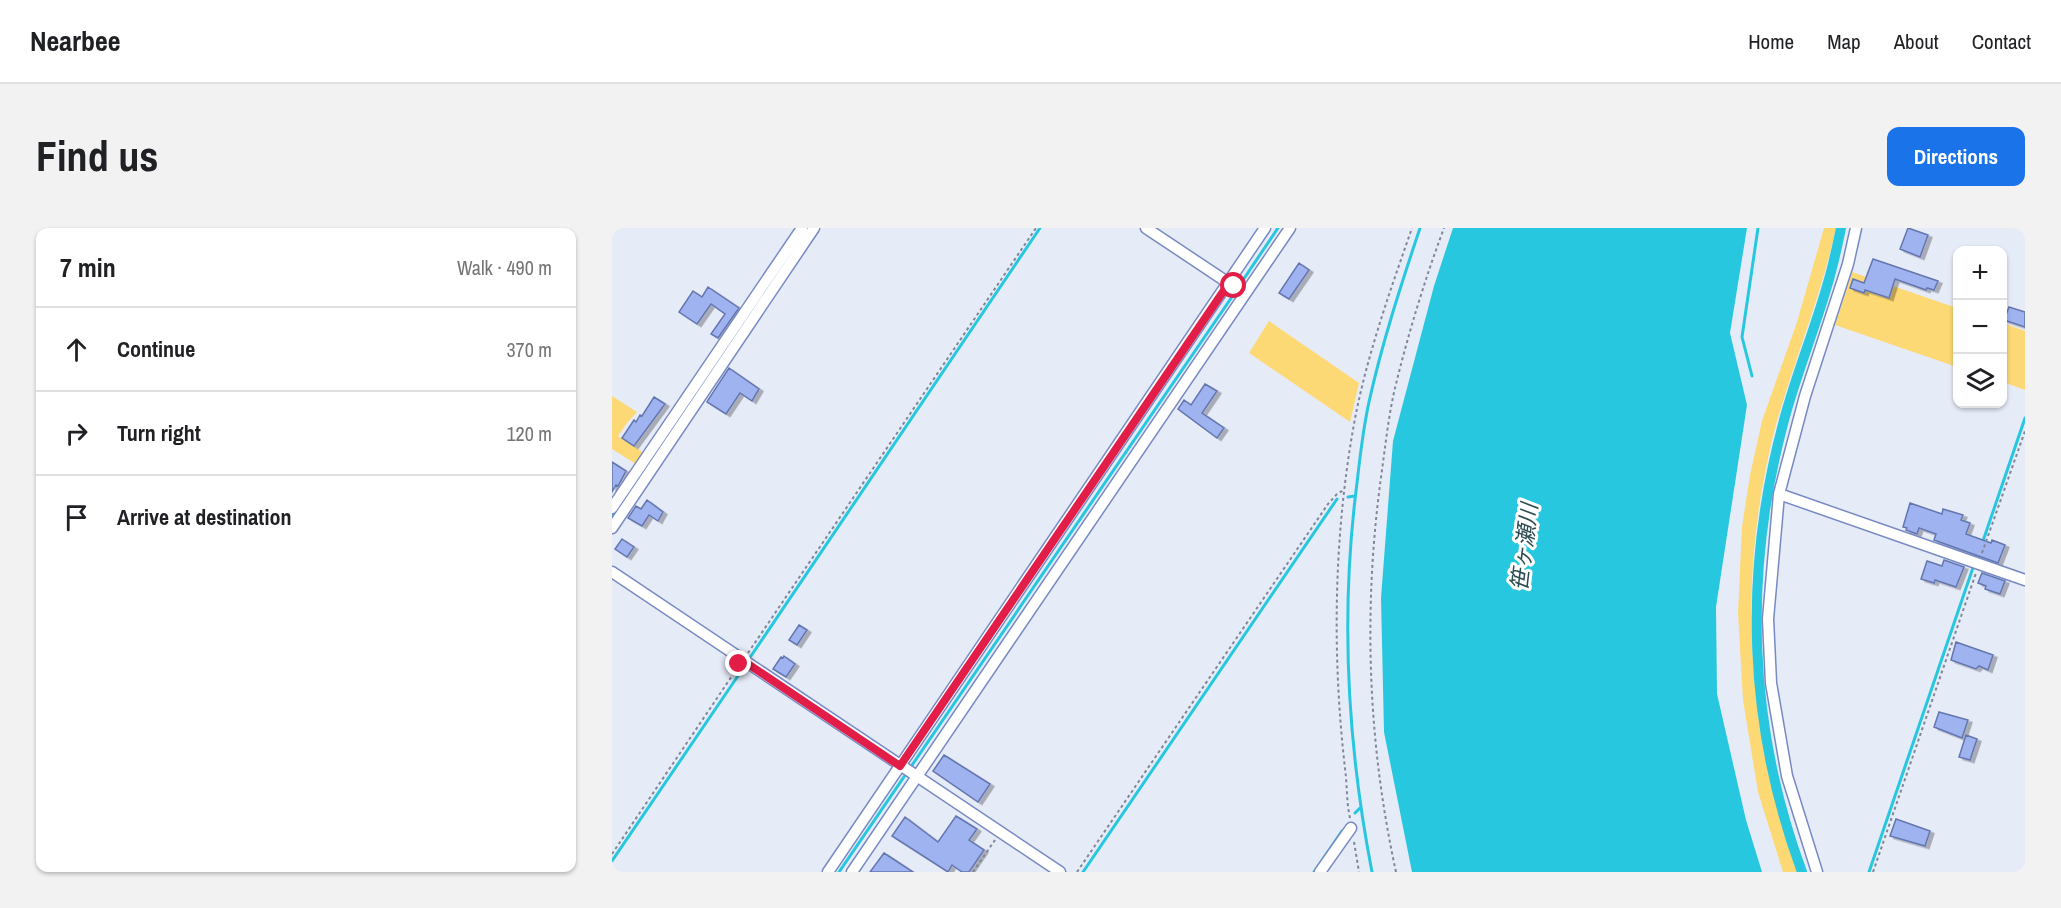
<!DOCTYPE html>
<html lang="en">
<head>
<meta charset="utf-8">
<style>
	body { margin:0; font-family:"Archivo Narrow","Noto Sans JP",sans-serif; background:#f2f2f2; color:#202124 }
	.controls { position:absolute; right:18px; top:18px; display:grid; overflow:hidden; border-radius:12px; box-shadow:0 2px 4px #0004 }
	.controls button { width:54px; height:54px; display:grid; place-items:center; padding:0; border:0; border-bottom:2px solid #e0e0e0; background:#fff; color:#202124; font:30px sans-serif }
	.stop { position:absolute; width:18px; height:18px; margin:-14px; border:4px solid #e11d48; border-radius:50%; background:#fff }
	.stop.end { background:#e11d48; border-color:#fff; box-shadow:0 2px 6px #0008 }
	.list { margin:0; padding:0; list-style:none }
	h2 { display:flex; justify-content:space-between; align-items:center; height:78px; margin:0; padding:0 24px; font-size:26px }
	h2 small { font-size:20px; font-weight:400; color:#757577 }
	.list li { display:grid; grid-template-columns:39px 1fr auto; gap:18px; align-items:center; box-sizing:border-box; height:84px; padding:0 24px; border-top:2px solid #e0e0e0 }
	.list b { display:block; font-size:22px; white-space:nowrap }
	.list em { font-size:20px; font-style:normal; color:#757577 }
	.icon { flex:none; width:33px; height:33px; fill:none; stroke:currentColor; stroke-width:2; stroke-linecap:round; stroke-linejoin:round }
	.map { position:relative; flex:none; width:1413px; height:644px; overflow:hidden; border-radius:12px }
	header { display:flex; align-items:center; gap:36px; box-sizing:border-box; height:84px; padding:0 30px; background:#fff; border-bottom:2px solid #e0e0e0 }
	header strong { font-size:28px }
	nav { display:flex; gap:33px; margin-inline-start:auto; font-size:21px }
	.intro { display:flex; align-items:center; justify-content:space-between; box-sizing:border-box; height:144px; padding:0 36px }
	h1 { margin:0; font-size:42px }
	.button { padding:15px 27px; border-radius:12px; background:#1a73e8; color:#fff; font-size:21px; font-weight:700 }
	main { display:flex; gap:36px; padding:0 36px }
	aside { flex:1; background:#fff; border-radius:12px; box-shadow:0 2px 4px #0004 }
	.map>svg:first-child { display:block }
	.green { fill:#fdd975 }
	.water { fill:#27c8df }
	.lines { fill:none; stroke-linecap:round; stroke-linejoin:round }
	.stream { stroke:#27c8df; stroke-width:3 }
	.canal { stroke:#27c8df; stroke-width:10 }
	.building { fill:#9eb3ef; stroke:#6476af; stroke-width:1.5; filter:url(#shadow) }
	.minor-casing { stroke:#778ac4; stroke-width:13 }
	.path { stroke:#818698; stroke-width:2; stroke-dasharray:3 3; stroke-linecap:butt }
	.minor { stroke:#fff; stroke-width:10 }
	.route { stroke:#e11d48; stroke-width:8 }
	.labels { text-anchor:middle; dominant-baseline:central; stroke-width:6; stroke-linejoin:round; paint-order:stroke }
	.water-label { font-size:22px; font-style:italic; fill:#2d4c52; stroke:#fff }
</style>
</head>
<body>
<header>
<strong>Nearbee</strong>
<nav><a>Home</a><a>Map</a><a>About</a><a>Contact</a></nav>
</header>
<div class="intro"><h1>Find us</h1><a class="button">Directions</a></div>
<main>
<aside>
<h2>7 min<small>Walk · 490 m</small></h2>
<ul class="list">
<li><svg class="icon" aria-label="ahead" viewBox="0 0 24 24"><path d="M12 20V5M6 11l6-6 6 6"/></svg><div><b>Continue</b></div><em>370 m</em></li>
<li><svg class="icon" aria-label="right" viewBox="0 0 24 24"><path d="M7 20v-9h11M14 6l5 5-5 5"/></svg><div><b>Turn right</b></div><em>120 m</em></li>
<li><svg class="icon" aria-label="arrive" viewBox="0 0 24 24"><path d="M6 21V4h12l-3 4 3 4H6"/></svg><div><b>Arrive at destination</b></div></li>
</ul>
</aside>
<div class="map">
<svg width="1413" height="644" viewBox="0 0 1413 644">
	<defs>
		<filter id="shadow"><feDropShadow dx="4" dy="2.5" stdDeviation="0" flood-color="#0004"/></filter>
	</defs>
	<rect width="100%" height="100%" fill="#e6ebf8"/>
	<path class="green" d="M1212,0H1224C1209,68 1182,133 1163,200C1159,215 1156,230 1153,245C1131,355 1136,470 1165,579C1171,601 1179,622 1186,644H1171L1146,564L1131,472L1126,385L1130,299L1138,247L1150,193L1185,94Z
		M1240,44L1345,80V139L1223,97Z
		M657,93L747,155L738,194L637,125Z
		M1391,95L1413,103V162L1391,154Z
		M0,168L25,184L15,195L6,208L32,225L24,236L0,221Z"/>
	<path class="water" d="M841,0H1135L1118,105L1135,177L1104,379L1105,466L1134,592L1150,644H800L772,504L769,370L781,213L822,58Z"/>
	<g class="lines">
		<path class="stream" d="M627,58L666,0
			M1140,148L1130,109L1146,0
			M736,269L743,268
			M0,289L6,280
			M1371,313L1413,190
			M139,428L428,0
			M743,585L748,580
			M0,633L132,439
			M227,644L624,63
			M471,644L725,271
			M702,644L730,603
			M760,644C735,515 728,386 745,255C748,228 751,201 757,174C770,115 789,57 808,0
			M1257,644L1366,325"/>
		<path class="canal" d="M1190,644C1136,498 1131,346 1171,196C1183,149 1202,104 1215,58C1221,39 1225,19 1229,0"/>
	</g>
	<path class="building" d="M1296,0L1316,7L1308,29L1288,21Z
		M1261,31L1326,53L1322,62L1315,60L1314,62L1283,51L1277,70L1253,62L1252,65L1238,60L1241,51L1252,55Z
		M687,35L697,42L677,71L667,65Z
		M96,59L127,80L106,110L99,106L113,86L99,76L85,96L67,84L81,63L90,69Z
		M1397,79L1413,84V99L1392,92Z
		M117,140L147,161L140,173L128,165L114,186L95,174L96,172Z
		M593,156L605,163L590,185L612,200L605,210L566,181L572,172L579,177Z
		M42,169L53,176L22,218L10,210L22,192L24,194L28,187L30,188Z
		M0,234L14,243L6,258L4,257L0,264Z
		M35,272L51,284L46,293L37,287L30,298L16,290L24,278L29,281Z
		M1298,275L1330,286L1331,281L1351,287L1349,292L1358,295L1354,306L1379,315L1380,312L1393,317L1386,335L1322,312L1324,306L1307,300L1305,306L1294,302L1295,300L1291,299Z
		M10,311L22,319L15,329L3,321Z
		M1332,332L1352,339L1344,359L1323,352L1322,355L1309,351L1315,333L1330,338Z
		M1370,345L1393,353L1388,366L1373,361L1374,358L1366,355Z
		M187,397L195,402L185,417L177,412Z
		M1344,414L1381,427L1376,442L1367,438L1364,441L1339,432Z
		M172,428L183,436L174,449L161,441L169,429L171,430Z
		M1327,484L1356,492L1350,510L1322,499Z
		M1354,507L1365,511L1358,532L1347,529Z
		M332,527L378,556L366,574L321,543Z
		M344,588L365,601L357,612L372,622L357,644H350L340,637L336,644L280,608L293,589L326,614Z
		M1284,591L1318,603L1313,618L1278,608Z
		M272,625L301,644H258Z"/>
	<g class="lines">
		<defs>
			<path id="minor" d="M534,0L633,66
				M1167,266L1413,352
				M0,280L190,0
				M0,300L202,0
				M0,344L448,644
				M216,644L653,0
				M240,644L678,0
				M708,644L739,600
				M1205,644L1175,548L1159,455L1156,391L1167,266L1193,168L1236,36L1244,0"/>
		</defs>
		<use href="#minor" class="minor-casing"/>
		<path class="path" d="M1370,325L1413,203
			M136,425L424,0
			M738,590C735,577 735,563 734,549C720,433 721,312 742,196C754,130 778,63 800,0
			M742,614L747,644
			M0,626L126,439
			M361,644L383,612
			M465,644L716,276L725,266L732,262
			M784,644C755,511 751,376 770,242C774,213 777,184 784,156C797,103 813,51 832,0
			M1261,644L1364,345"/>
		<use href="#minor" class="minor"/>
	</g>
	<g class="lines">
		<path class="route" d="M127,436L130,432L288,538L617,55L622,58"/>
	</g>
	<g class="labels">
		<g class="water-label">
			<text transform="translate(912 319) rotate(-83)">笹ヶ瀬川</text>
		</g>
	</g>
</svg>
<div class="controls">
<button>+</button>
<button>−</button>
<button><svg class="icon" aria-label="layers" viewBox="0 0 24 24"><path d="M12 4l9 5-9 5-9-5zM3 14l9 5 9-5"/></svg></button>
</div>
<div class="stop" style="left:622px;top:58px"></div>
<div class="stop end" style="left:127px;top:436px"></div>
</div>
</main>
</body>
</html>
